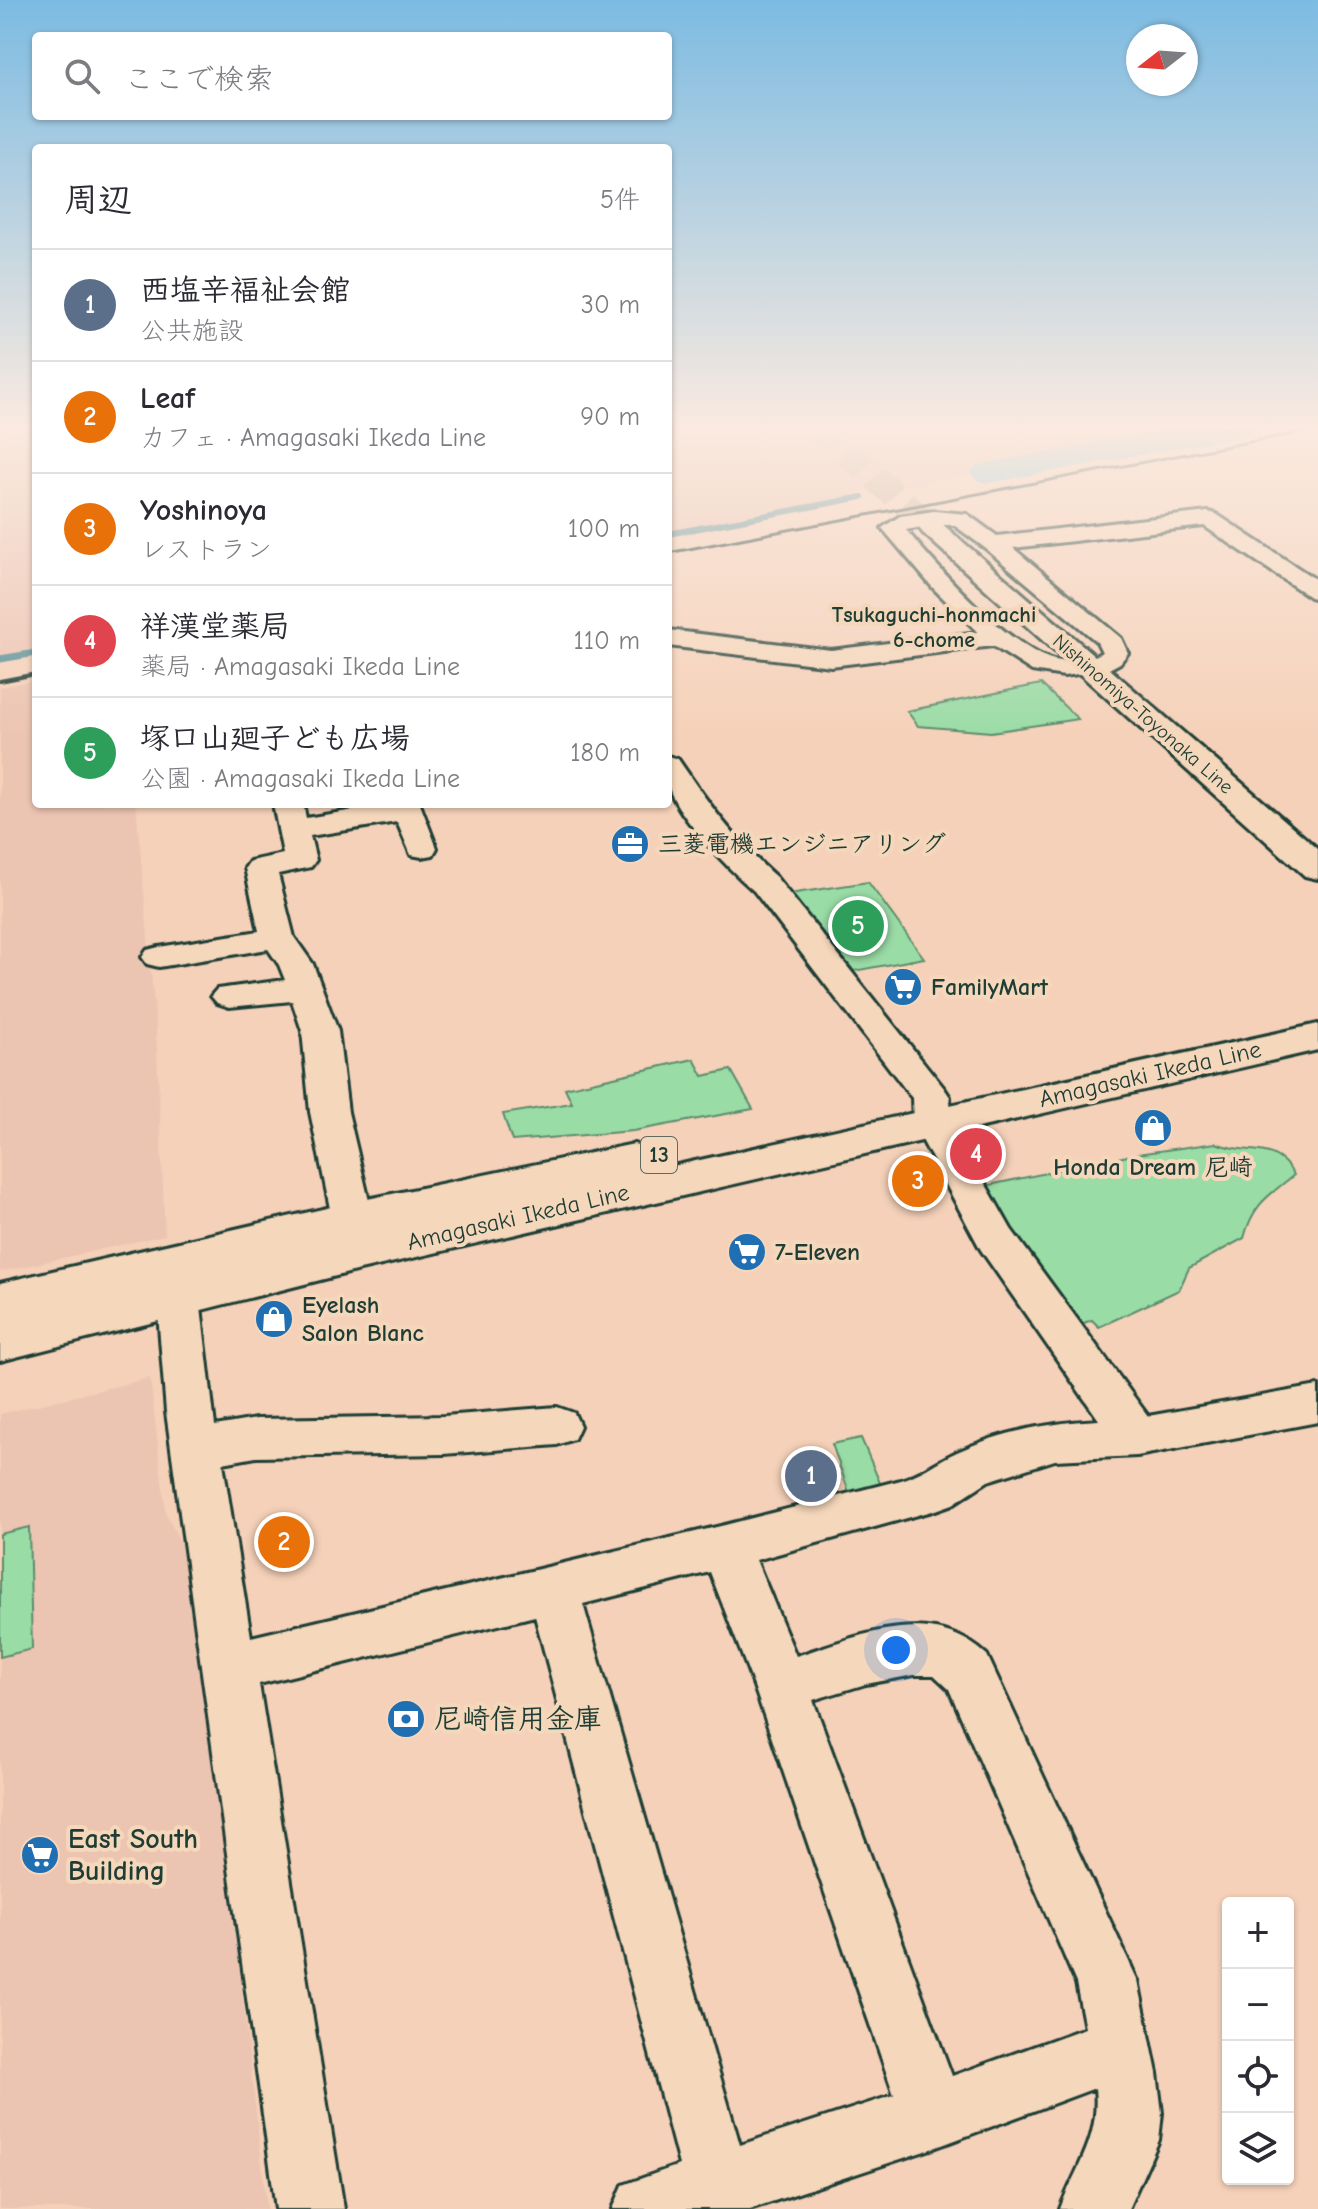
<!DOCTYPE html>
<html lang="ja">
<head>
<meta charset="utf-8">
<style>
	body { margin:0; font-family:"Comic Neue","Klee One",sans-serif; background:#f7f7f7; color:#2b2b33 }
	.controls { position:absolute; right:24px; bottom:24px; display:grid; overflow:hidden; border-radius:8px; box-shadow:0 2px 6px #0004 }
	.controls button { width:72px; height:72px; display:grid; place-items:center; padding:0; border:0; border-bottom:2px solid #e1e1e2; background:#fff; color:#2b2b33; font:40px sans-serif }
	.compass { position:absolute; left:1126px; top:24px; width:72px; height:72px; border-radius:50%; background:#fff; box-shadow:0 2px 6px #0004; rotate:253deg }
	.you { position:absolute; left:896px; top:1650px; width:28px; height:28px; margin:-20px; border:6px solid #fff; border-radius:50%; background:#1a73e8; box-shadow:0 0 0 12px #1a73e833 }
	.badge { display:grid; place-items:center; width:52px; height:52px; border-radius:50%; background:#b45309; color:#fff; font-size:26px; font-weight:700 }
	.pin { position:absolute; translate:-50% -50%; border:4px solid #fff; box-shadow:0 2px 8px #0006 }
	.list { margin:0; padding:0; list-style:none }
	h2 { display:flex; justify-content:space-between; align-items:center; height:104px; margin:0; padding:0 32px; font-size:34px }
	h2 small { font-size:26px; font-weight:400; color:#7c7c81 }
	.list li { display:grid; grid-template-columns:52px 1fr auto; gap:24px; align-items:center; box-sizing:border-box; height:112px; padding:0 32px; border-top:2px solid #e1e1e2 }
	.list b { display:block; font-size:30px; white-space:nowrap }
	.list p { margin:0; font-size:26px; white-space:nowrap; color:#7c7c81 }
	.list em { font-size:26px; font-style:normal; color:#7c7c81 }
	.icon { flex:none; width:44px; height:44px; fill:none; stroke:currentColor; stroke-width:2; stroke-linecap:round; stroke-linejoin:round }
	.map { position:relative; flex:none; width:1318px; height:2209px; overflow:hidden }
	.search { position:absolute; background:#fff; box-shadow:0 2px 6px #0004; left:32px; top:32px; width:640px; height:88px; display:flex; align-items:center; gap:20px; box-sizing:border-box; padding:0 28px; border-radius:8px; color:#7c7c81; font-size:30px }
	.panel { position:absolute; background:#fff; box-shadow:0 2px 6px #0004; left:32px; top:144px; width:640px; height:664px; border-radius:8px }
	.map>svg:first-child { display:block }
	.built { fill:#ecc4b2 }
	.green { fill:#9adca6; stroke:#5c8c6d; stroke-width:2 }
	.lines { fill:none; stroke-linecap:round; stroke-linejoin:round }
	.stream-far1 { stroke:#568f98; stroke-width:6 }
	.stream { stroke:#568f98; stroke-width:7 }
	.river { fill:#7bc6da; fill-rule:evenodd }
	.secondary-tunnel { stroke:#cab39e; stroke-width:26; stroke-dasharray:26 13; stroke-linecap:butt }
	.street-casing { stroke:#1f3d34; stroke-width:6 }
	.secondary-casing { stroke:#1f3d34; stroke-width:6 }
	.primary-casing { stroke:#1f3d34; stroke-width:6 }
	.street { fill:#f5d7bb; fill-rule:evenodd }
	.secondary { fill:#f5d7bb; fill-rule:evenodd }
	.primary { fill:#f5d7bb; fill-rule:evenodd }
	.rail-far1 { stroke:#1f3d34; stroke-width:3 }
	.rail { stroke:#1f3d34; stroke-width:4 }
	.labels { text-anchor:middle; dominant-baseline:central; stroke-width:8; stroke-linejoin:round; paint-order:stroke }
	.far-street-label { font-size:20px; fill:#1f3d34; stroke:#f5d7bb }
	.far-neighbourhood-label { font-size:22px; font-weight:bold; fill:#1f3d34; stroke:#f5d7bb }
	.shield { fill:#f5d7bb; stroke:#5f6b5c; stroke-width:2 }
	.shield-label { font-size:22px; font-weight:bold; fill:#1f3d34 }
	.poi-label { font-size:24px; font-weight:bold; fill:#1f3d34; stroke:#f5d7bb; text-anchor:start }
	.street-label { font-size:24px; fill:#1f3d34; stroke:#f5d7bb }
	.near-poi-label { font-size:28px; font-weight:bold; fill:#1f3d34; stroke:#f5d7bb; text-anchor:start }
</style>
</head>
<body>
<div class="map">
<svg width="1318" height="2209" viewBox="0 0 1318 2209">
	<rect width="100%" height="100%" fill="#f5d1b9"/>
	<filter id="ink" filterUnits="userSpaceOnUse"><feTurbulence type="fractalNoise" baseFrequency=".0125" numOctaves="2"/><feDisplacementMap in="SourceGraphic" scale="16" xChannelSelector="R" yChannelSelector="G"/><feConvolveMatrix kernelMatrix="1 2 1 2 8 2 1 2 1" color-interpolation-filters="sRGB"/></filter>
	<g filter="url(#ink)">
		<path class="built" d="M0,426H36V652L0,658Z
			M668,426H1225L921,484L864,490L836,501L668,532Z
			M36,680V804H136L156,1028L165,1235L0,1272V687Z
			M150,1378L166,1514L193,1567L267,2209H0V1414Z"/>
		<path class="green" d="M1041,684L1078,719L991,732L918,726L907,711Z
			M868,882L924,958L854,971L789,894Z
			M694,1059L703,1076L731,1070L753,1109L633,1131L512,1141L503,1114L572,1103L565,1088Z
			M1216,1143C1247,1157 1273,1139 1294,1175C1267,1197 1253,1204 1244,1238L1189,1268L1179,1290L1099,1327L1092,1320L1070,1328L980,1187L1137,1154Z
			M861,1438L883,1490L851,1498L832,1444Z
			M29,1527L32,1649L0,1657V1534Z"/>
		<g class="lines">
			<path class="stream-far1" d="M668,534L862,497"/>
			<path class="stream" d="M0,659L36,653"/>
			<path class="river" d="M1187,426H1257L1252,433L1241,436L988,483L976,480L971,473L976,466L988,463Z"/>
			<path class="secondary-tunnel" d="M816,426L932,528"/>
			<defs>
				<path id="street" d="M934,511L967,514L997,536L1208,512L1216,514L1318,581V599L1310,597L1204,526L1013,548L1121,638L1128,653L1120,663L1107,670L1064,676L1032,671L993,646L831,666L668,646V630L831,650L978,632L933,588L882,528L900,516ZM934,525H954L985,548L1097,642L1102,652C1088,662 1064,664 1048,658C1003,641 938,568 906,530Z
					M668,756L678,759C708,803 736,842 776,877L944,1088L950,1097L951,1123L1011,1229L1148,1416L1318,1386V1422L1137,1456L1055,1460L988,1481L953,1504L936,1510L756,1560L796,1656C859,1636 931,1603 987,1655L1138,1981L1157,2073L1162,2113L1159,2140L1128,2209H1060C1077,2164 1100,2139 1095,2088L934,2148L750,2209H613L623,2185L679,2165L535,1616L259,1684L344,2209H276L166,1412L154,1264L160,1253L175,1249L190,1253L196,1264L215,1426L256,1419L444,1416L557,1407L574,1413L580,1426L574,1439L557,1445L444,1454L256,1457L223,1463L251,1637L725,1525L901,1480C922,1474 937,1461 957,1452C1001,1432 1052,1422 1099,1420L981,1250L913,1123L912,1098L754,891C728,868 680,820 669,788C666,780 668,766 668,756ZM710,1572L754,1686L894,2095L740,2145L583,1604ZM914,1675H934L949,1689L1076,1983L1085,2028L952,2076L813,1700L866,1684Z
					M273,804H303L306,818L390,804H420L437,848L433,855L422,857L411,855L397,822L310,836L316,860L311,867L278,874L294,937L313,964L338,1031L348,1112L381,1252L375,1263L360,1267L345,1263L339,1252L310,1112L302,1031L292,1001L229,1007L217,1003L211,996L217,989L285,980L279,965L268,949L159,967L147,964L142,957L147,950L159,947L259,931L245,868L250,861L283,854Z"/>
				<path id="secondary" d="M932,520L941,523L1318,849V879L1305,876L923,533L919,528L923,523Z"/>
				<path id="primary" d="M1318,1024V1050L360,1270L0,1361V1321L358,1235L0,1321V1283L353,1202L634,1144L650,1149L657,1160L650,1171Z"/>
			</defs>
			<use href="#street" class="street-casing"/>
			<use href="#secondary" class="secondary-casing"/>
			<use href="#primary" class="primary-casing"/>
			<use href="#street" class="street"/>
			<use href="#secondary" class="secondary"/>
			<use href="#primary" class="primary"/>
			<path class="rail-far1" d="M668,553L1318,429"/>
			<path class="rail" d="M0,681L36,674"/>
		</g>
	</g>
	<linearGradient id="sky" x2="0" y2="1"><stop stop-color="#7cbbe2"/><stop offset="0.58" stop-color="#faeae0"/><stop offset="1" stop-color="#faeae0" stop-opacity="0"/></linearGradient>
	<rect width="1318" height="736" fill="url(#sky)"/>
	<defs>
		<symbol id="office-disc" viewBox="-11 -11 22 22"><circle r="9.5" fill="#1f6fb2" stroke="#f5d7bb"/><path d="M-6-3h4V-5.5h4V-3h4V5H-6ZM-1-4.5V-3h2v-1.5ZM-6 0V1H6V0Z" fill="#fff"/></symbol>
		<symbol id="supermarket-disc" viewBox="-11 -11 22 22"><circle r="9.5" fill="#1f6fb2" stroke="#f5d7bb"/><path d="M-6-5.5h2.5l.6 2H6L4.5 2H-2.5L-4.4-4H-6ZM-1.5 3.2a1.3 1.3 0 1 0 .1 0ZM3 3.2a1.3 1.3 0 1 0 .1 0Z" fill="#fff"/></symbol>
		<symbol id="shop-disc" viewBox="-11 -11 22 22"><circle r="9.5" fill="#1f6fb2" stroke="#f5d7bb"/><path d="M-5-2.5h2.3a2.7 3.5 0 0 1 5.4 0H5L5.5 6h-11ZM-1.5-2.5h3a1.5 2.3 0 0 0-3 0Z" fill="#fff"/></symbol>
		<symbol id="bank-disc" viewBox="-11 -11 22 22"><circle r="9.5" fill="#1f6fb2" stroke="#f5d7bb"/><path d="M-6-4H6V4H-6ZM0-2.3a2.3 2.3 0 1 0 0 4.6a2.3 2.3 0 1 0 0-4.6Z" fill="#fff"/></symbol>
	</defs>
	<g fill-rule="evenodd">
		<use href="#office-disc" x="608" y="822" width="44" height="44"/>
		<use href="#supermarket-disc" x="881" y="965" width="44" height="44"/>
		<use href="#shop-disc" x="1131" y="1106" width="44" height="44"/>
		<use href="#supermarket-disc" x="725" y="1230" width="44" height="44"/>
		<use href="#shop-disc" x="252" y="1297" width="44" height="44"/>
		<use href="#bank-disc" x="384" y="1697" width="44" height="44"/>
		<use href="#supermarket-disc" x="18" y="1833" width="44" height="44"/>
	</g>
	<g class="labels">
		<g class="far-street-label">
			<text transform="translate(1143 714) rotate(41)">Nishinomiya-Toyonaka Line</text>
		</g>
		<g class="far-neighbourhood-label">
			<text x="934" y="615">Tsukaguchi-honmachi<tspan x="934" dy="25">6-chome</tspan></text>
		</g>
		<rect class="shield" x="641" y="1137" width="36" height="36" rx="6"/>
		<g class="shield-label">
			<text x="659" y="1155">13</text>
		</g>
		<g class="poi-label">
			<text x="658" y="844">三菱電機エンジニアリング</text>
			<text x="931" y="987">FamilyMart</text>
			<text x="1153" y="1167" text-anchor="middle">Honda Dream 尼崎</text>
			<text x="775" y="1252">7-Eleven</text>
			<text x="302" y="1305">Eyelash<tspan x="302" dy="28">Salon Blanc</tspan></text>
		</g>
		<g class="street-label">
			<text transform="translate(1150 1074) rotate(-13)">Amagasaki Ikeda Line</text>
			<text transform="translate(518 1217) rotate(-13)">Amagasaki Ikeda Line</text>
		</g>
		<g class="near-poi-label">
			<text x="434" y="1719">尼崎信用金庫</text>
			<text x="68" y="1839">East South<tspan x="68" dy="32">Building</tspan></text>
		</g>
	</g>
</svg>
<div class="controls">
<button>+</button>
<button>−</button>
<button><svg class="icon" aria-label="locate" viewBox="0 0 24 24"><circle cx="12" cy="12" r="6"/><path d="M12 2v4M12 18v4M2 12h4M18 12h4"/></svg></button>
<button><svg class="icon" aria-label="layers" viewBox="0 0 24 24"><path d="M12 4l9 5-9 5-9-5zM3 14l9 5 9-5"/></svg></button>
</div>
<svg class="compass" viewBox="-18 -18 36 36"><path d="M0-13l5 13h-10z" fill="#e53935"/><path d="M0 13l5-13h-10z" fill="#7c7c81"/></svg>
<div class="you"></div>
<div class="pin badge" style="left:811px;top:1476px;background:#5c6f8a">1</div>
<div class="pin badge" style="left:284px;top:1542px;background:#e8710a">2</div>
<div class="pin badge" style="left:918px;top:1181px;background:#e8710a">3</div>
<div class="pin badge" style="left:976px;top:1154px;background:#e0444e">4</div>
<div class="pin badge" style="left:858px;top:926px;background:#2e9e5b">5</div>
<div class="search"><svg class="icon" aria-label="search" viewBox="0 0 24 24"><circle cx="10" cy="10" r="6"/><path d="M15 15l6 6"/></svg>ここで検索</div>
<section class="panel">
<h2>周辺<small>5件</small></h2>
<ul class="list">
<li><span class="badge" style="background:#5c6f8a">1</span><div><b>西塩辛福祉会館</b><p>公共施設</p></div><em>30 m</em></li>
<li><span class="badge" style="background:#e8710a">2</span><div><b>Leaf</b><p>カフェ · Amagasaki Ikeda Line</p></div><em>90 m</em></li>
<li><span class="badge" style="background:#e8710a">3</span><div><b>Yoshinoya</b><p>レストラン</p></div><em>100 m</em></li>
<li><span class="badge" style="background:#e0444e">4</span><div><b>祥漢堂薬局</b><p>薬局 · Amagasaki Ikeda Line</p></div><em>110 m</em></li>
<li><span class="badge" style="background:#2e9e5b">5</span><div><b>塚口山廻子ども広場</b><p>公園 · Amagasaki Ikeda Line</p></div><em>180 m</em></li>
</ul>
</section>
</div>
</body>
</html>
